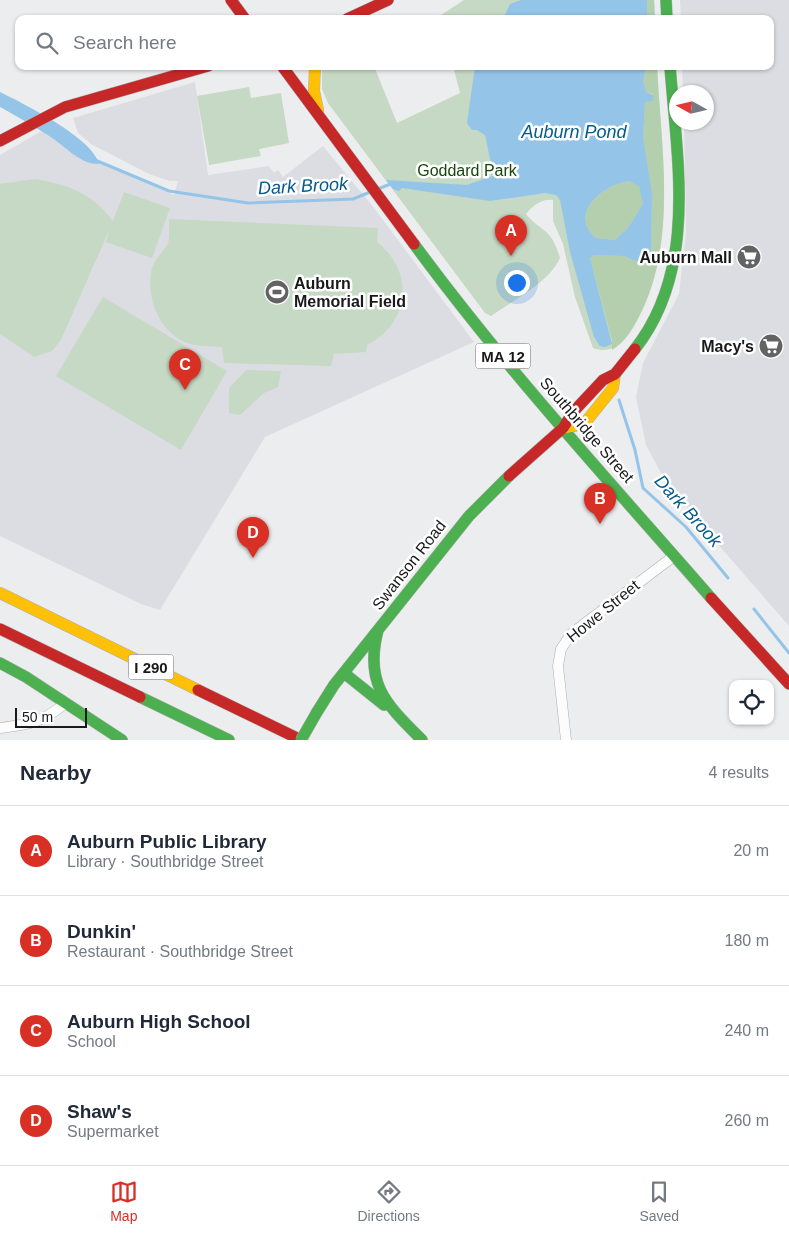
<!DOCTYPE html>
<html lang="en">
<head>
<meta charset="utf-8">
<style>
	body { margin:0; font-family:Helvetica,sans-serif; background:#f2f2f3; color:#1f2937 }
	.controls { position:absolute; right:15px; bottom:15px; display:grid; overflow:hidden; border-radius:10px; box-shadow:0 1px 4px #0004 }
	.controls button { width:45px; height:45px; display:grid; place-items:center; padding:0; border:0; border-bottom:1px solid #e0e1e3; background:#fff; color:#1f2937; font:25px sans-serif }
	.compass { position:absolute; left:669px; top:85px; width:45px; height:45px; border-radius:50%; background:#fff; box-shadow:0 1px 4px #0004; rotate:278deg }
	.scale { position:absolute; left:15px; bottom:12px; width:72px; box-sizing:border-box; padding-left:5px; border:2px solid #19191a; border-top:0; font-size:14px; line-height:18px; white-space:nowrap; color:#19191a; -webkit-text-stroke:4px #fff; paint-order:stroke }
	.you { position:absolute; left:516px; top:282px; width:18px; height:18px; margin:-12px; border:4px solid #fff; border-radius:50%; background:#1a73e8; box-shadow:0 0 0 8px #1a73e833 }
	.badge { display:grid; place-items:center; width:32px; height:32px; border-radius:50%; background:#d93025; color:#fff; font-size:16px; font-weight:700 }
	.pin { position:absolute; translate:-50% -41px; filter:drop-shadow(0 1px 2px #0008) }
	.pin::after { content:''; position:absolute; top:26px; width:18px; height:15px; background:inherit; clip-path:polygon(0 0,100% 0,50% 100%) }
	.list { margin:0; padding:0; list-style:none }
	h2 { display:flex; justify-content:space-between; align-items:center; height:65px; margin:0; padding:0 20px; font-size:21px }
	h2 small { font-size:16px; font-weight:400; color:#747a83 }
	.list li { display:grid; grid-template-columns:32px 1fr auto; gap:15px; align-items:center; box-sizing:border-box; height:90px; padding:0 20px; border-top:1px solid #e0e1e3 }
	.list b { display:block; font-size:19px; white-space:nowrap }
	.list p { margin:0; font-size:16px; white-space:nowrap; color:#747a83 }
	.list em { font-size:16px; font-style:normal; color:#747a83 }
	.icon { flex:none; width:28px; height:28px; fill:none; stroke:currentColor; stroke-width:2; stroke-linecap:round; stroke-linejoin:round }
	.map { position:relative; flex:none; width:789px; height:740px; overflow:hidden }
	.search { position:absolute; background:#fff; box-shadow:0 1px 4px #0004; left:15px; right:15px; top:15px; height:55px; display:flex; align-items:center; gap:12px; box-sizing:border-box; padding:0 18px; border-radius:10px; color:#747a83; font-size:19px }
	.sheet { height:425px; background:#fff }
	nav { display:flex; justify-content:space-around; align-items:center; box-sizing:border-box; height:70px; border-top:1px solid #e0e1e3; background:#fff; font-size:14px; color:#747a83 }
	nav a { display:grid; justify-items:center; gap:2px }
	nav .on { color:#d93025 }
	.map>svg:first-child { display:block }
	.built { fill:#dbdde2 }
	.green { fill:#c6d9c4 }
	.forest { fill:#b3cfae }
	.water { fill:#94c4e8; fill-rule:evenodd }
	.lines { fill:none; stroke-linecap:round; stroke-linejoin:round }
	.stream { stroke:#94c4e8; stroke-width:3 }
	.street-casing { stroke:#aeafb0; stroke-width:11 }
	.fast-casing { stroke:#aeafb0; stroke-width:12 }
	.slow-casing { stroke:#aeafb0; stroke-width:12 }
	.jam-casing { stroke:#aeafb0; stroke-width:12 }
	.street { stroke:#fcfcfc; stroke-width:10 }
	.fast { stroke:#4caf50; stroke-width:11 }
	.slow { stroke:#ffc107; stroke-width:11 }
	.jam { stroke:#c62828; stroke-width:11 }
	.fast-bridge-casing { stroke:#aeafb0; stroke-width:12; stroke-linecap:butt }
	.fast-bridge { stroke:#4caf50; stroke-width:11 }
	.labels { text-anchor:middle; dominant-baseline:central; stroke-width:5; stroke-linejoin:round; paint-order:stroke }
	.shield { fill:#fff; stroke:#5e5e5f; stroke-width:1 }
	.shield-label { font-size:15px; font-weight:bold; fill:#19191a }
	.park-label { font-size:16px; fill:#15470a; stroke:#fff }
	.poi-label { font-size:16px; font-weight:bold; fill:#19191a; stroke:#fff; text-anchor:end }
	.street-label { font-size:16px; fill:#19191a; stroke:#fff }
	.water-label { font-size:18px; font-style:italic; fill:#055b8a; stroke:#fff }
</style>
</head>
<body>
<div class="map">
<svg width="789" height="740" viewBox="0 0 789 740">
	<rect width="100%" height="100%" fill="#ecedee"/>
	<path class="built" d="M680,0H789V626L669,488L646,445L636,397L643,363L679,294L686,231L684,123L706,122V92H683L682,66H770V19H681Z
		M195,82L208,175L269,166L274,173L278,170L283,177L323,146L374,208L474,342L265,437L160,610L141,604L0,536V155L52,125L94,161L174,195L178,181H170L149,174L91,144L78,133L73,118Z"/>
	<path class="green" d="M464,0H654L655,19H435Z
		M322,66H374L397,123L460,93L453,66H657C661,154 680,249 633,328C623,343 612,355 593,348L575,297L563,244L553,221V200C542,198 532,206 526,214C543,234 551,227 560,258C549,283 513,300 491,316L485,313L328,103L322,89Z
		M249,87L251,98L281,93L289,143L259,149L261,156L209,165L197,96Z
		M35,179C68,184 93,194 113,221L124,192L170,208L152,258L106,242L110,228L61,340L52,351L34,357L0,334V184Z
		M169,219L378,228L377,242C415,272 410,323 367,345L366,352L334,354L331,366L224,363L222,347C210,346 196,347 184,342C159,330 147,299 151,273C153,259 163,253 168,243C170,237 169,226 169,219Z
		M103,297L227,371L181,450L56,376Z
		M246,370L281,371L278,387L264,393L240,415L229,413V388Z"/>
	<path class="forest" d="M647,0H654L655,19H647Z
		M646,66H657C661,147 678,244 638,318C631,331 625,342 612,350V340L590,258L594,255L624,256L650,262L651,257L652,193L643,137L645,101L653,94L646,92L643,82Z
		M629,181L639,185L643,204L628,228L615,240L596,238C567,214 605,184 629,181Z"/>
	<path class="water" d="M521,0H647V19H503L510,4Z
		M475,66H646L643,82L646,92L654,96L652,101L645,102L643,137L652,193L651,257L650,262L644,264L624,256L594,255L590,258L612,344L605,347L600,346L594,337L570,252L560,200L556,195L545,193L490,201L402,188L399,191L393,189L386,180L467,185L498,174L496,167L490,159L485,135L477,130H472L467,123ZM629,181L639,186L643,204L628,228L615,240L596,238C567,214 604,184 629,181Z
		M0,92C24,104 93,138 99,164C81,164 69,150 55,140C38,128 18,117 0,107Z"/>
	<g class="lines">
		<path class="stream" d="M95,160L169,191L248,203L353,199L370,192
			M378,189L393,183
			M619,400L635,450L643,488L686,527L728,578
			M754,609L789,653"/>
		<defs>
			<path id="street" d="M0,728C32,724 40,723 66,703
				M566,740L558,666L561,649L571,634L674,556"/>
			<path id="fast" d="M666,0L667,19
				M414,244C505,368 610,482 711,598
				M635,349C698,269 677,161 670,66
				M378,630C364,684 386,704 422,740
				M0,663L26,677L122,740
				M344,673L384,705
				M140,697L229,740
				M317,712L334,685L469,516L509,476"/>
			<path id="slow" d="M315,66L314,91L318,110
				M563,428L584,424L613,388L615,374
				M0,593L198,690"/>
			<path id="jam" d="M231,0L245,19
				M347,19L388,0
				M282,66L414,244
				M0,141L65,107L208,66
				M509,476L563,428L574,411L603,380L615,374L635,349
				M711,598L789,684
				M0,629L140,697
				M198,690L301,740"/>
		</defs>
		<use href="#street" class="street-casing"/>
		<use href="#fast" class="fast-casing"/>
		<use href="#slow" class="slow-casing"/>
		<use href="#jam" class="jam-casing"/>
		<use href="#street" class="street"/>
		<use href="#fast" class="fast"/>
		<use href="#slow" class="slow"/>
		<use href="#jam" class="jam"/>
		<defs>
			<path id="fast-bridge" d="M301,740L317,712"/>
		</defs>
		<use href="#fast-bridge" class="fast-bridge-casing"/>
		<use href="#fast-bridge" class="fast-bridge"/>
	</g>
	<defs>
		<symbol id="supermarket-disc" viewBox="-11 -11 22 22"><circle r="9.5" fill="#636364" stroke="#fff"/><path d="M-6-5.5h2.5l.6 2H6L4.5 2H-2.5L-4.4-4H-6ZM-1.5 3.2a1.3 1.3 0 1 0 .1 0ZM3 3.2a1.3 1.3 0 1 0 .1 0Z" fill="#fff"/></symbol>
		<symbol id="stadium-disc" viewBox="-11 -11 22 22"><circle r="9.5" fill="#636364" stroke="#fff"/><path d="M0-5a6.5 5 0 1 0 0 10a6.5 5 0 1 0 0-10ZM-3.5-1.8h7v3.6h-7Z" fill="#fff"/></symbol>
	</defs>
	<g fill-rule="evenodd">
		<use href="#supermarket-disc" x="735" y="243" width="28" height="28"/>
		<use href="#stadium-disc" x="263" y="278" width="28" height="28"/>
		<use href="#supermarket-disc" x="757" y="332" width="28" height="28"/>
	</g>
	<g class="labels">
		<g class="shield">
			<rect x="475.5" y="343.5" width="55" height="25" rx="4"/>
			<rect x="128.5" y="654.5" width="45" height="25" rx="4"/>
		</g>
		<g class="shield-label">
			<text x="503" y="356">MA 12</text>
			<text x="151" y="667">I 290</text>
		</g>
		<g class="park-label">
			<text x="467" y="170">Goddard Park</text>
		</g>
		<g class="poi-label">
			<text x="732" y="257">Auburn Mall</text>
			<text x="294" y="283" text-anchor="start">Auburn<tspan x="294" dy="18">Memorial Field</tspan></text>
			<text x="754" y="346">Macy's</text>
		</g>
		<g class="street-label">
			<text transform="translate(587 430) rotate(49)">Southbridge Street</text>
			<text transform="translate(409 565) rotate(-52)">Swanson Road</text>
			<text transform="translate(603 611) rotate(-39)">Howe Street</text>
		</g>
		<g class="water-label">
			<text x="574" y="132">Auburn Pond</text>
			<text transform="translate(303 186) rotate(-3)">Dark Brook</text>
			<text transform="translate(688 511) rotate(48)">Dark Brook</text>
		</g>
	</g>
</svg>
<div class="controls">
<button><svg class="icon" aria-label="locate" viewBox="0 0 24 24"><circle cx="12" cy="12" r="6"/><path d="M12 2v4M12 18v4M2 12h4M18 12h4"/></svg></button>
</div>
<svg class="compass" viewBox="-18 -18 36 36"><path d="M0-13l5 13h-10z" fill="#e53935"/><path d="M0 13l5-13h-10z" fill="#747a83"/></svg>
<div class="scale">50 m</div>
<div class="you"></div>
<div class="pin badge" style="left:511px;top:256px">A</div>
<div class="pin badge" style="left:600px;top:524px">B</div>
<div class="pin badge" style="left:185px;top:390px">C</div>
<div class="pin badge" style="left:253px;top:558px">D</div>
<div class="search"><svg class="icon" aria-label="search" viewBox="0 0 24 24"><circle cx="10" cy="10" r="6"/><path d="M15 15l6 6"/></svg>Search here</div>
</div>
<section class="sheet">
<h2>Nearby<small>4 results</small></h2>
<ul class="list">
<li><span class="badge">A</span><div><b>Auburn Public Library</b><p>Library · Southbridge Street</p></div><em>20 m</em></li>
<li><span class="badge">B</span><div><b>Dunkin'</b><p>Restaurant · Southbridge Street</p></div><em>180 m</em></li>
<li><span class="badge">C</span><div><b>Auburn High School</b><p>School</p></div><em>240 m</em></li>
<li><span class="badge">D</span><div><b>Shaw's</b><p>Supermarket</p></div><em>260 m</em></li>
</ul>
</section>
<nav>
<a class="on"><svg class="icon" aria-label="map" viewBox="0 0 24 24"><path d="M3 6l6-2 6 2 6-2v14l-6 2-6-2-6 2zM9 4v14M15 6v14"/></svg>Map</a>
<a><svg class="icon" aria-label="directions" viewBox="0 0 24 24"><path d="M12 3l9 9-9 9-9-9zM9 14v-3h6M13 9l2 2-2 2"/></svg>Directions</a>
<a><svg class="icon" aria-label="saved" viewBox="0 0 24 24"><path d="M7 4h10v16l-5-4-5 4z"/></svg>Saved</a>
</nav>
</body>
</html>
